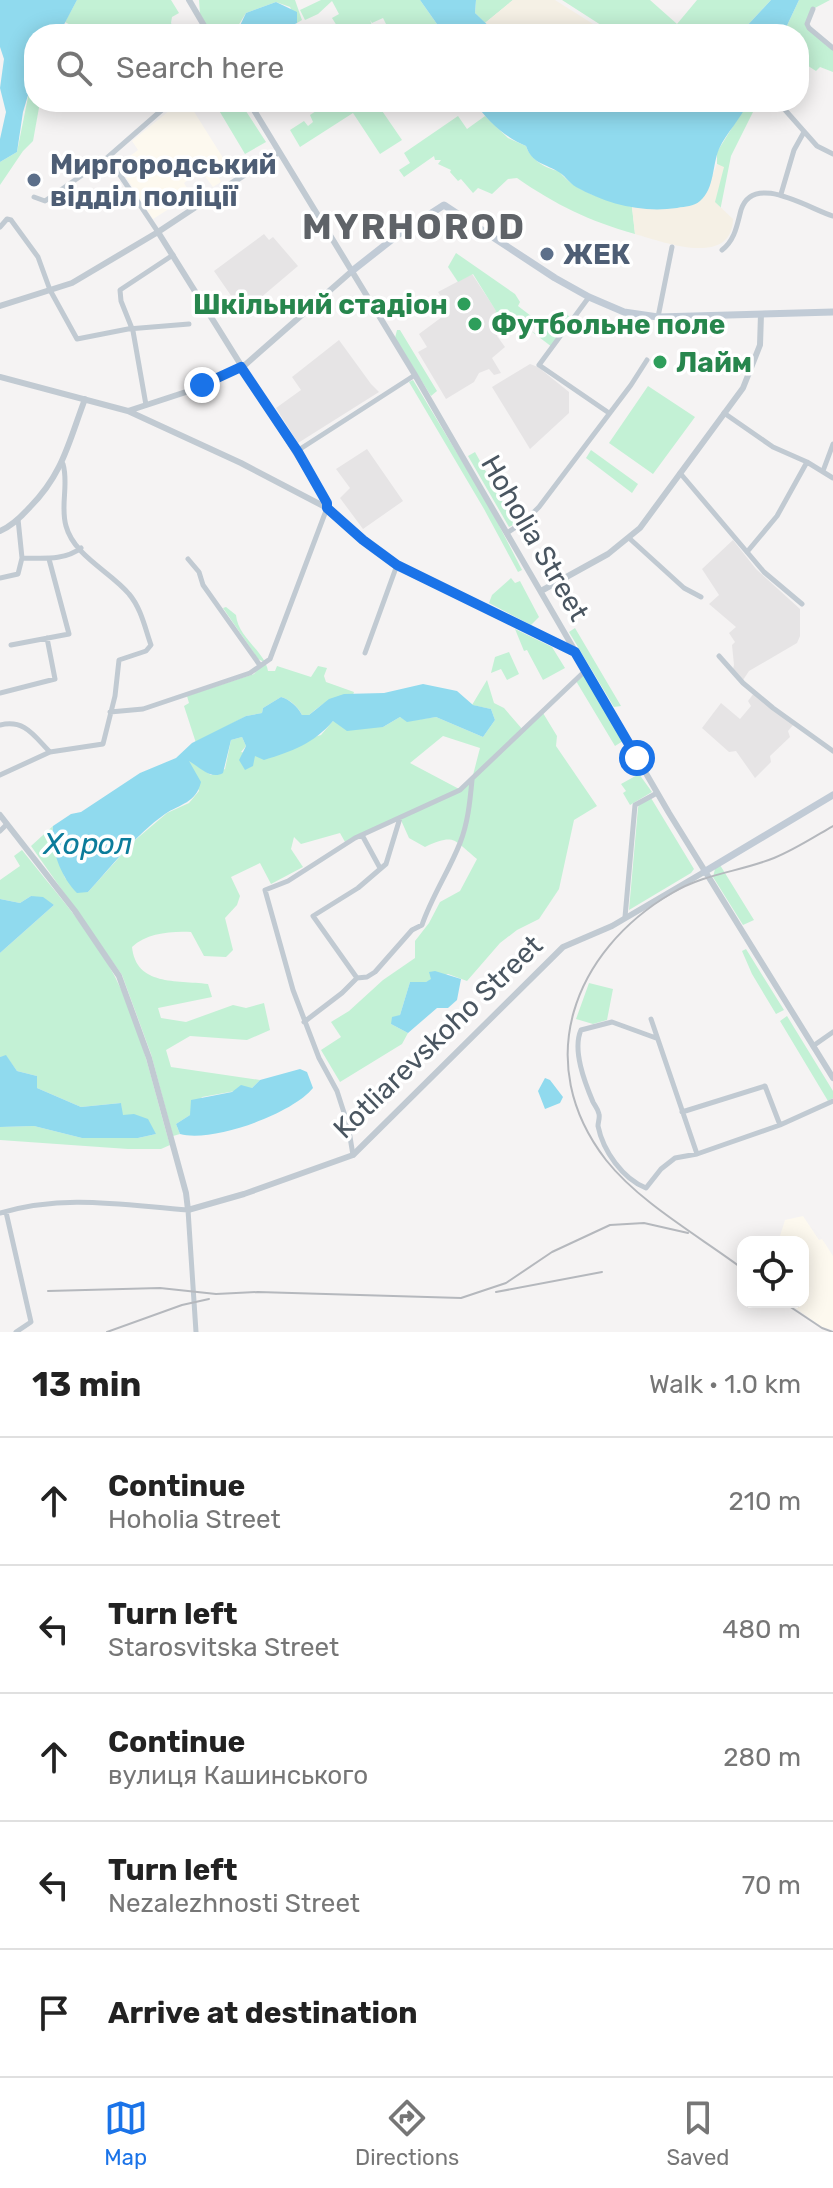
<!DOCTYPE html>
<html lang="en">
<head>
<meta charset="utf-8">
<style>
	body { margin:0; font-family:Rubik,sans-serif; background:#f2f2f2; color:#222 }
	.controls { position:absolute; right:24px; bottom:24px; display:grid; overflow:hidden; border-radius:16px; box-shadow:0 4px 20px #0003 }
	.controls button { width:72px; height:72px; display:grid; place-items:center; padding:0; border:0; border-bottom:2px solid #e0e0e0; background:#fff; color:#222; font:40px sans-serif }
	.stop { position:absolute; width:24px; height:24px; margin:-18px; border:6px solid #1a73e8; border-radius:50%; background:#fff }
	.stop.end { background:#1a73e8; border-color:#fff; box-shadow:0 2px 8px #0008 }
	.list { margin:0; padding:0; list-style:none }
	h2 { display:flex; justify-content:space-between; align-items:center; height:104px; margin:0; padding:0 32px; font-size:34px }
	h2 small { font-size:26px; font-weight:400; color:#767676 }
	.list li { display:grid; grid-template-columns:52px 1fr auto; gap:24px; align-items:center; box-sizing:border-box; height:128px; padding:0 32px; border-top:2px solid #e0e0e0 }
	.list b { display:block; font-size:30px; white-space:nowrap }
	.list p { margin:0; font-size:26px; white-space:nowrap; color:#767676 }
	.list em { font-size:26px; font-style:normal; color:#767676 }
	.icon { flex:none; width:44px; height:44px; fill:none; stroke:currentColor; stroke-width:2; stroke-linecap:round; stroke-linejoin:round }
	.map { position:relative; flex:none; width:833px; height:1332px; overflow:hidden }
	.search { position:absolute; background:#fff; box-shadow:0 4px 20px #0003; left:24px; right:24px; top:24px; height:88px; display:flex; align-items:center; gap:20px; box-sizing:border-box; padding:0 28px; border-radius:32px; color:#767676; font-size:30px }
	.sheet { height:744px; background:#fff }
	nav { display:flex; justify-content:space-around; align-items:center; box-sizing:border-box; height:112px; border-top:2px solid #e0e0e0; background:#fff; font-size:22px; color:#767676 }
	nav a { display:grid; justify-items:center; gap:4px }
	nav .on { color:#1a73e8 }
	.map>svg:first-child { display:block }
	.commercial { fill:#fdf9ef }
	.education { fill:#e6e4e5 }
	.green { fill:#c3f1d5; fill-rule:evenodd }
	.sand { fill:#f5f0e5 }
	.water { fill:#90daee }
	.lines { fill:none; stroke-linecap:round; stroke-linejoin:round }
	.minor { stroke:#c1cad2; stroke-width:5 }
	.tertiary { stroke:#c1cad2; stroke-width:6 }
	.secondary { stroke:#c1cbd6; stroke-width:7 }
	.rail { stroke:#b5b8bd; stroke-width:2 }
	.route { stroke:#1a73e8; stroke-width:10 }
	.service-dot { fill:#5c6f8a; stroke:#fff; stroke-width:3 }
	.leisure-dot { fill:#2e9e5b; stroke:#fff; stroke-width:3 }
	.labels { text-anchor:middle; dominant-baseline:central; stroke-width:7; stroke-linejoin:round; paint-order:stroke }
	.service-label { font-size:28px; font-weight:bold; fill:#4e5e75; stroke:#fff; text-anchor:start }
	.leisure-label { font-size:28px; font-weight:bold; fill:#27864d; stroke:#fff; text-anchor:start }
	.street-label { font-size:28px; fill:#4a5661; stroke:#fff }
	.water-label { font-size:30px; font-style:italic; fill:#0c7c9b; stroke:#fff }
	.district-label { font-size:36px; font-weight:bold; letter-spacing:2px; fill:#5f6368; stroke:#fff }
</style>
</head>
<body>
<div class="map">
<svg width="833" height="1332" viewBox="0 0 833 1332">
	<rect width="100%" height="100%" fill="#f5f3f3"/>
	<path class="commercial" d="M180,102H188L230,169L218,176L221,182L213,187L199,168L190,173L192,177L184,183L191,195L153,219L118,165L138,150L132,141Z
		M803,1216L819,1240L822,1239L833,1256V1330L822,1327L787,1302H803V1242H778L785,1220Z"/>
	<path class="education" d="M264,234L269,240L273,237L298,266L245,311L241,310L214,271Z
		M472,274L497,312L491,321L497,329V336L505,347L492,358L501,373L494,375L489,369L479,373L474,382L446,399L418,352L427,347L419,334L450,311L438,292Z
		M339,340L371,384L379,392L298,443L276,408L301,390L292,377Z
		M530,364L538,367L569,392V413L530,449L492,387Z
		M367,449L403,501L363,529L340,498L350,488L336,469Z
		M733,540L756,569L800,609V636L797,643L749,671L743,680L733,669L734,665L732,645L735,642L729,633L736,627L709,604L719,595L702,569Z
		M754,693L794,724L788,731L790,737L770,756L771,762L755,778L736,751L729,752L702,728L721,703L740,719L751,706L748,701Z"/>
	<path class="green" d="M77,0H171L179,13L172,17L171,23L176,34H161L156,25L140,34H87L65,22Z
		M199,0H295L302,20L297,23L290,7L276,2L246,13L233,34H212L200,14Z
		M321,0H420L444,34H391L383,18L372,23L370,20L375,34H342L332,18L339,14L332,1L318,14L305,20L300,10Z
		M476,0H513L485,23L475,13Z
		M562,0H650L677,24L697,0H771L744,29L730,34H622L625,32L604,27Z
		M799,0H830L813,9L807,24L833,48V72L820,67L816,71L799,60V34H783Z
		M30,87L34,90V102H40L33,141L23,151L0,185V162L17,152Z
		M214,102H240L266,142L245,154Z
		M332,102H376L402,140L380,154L353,113L300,147L290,130L304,121L308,126L313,122L310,115L325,105L331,112L336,108Z
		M748,102H758L731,156L720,211L699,218L723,168L717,164V152Z
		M458,116L467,129L485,116L508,138L526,146C530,159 546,169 559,171C575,193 608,200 632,207L635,234C589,221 556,205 517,178L508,179L492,194L478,188L473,193L461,179L458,181L450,172L451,170L438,164L441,160H435L434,156L404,177L399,170L410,163L404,153Z
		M456,253L515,294L520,302L518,306L531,316L532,326L528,333L509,320L507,323L491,321L496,311L473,274L458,282L448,267Z
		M562,310L571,318L552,347L531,331L542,337Z
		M397,330H400L437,391L431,396L395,338Z
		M413,380L489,506L522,570L518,572L484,509L409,382Z
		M648,386L695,417L653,474L609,443Z
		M591,450L638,484L632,493L586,458Z
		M475,452L515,524L509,527L468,456Z
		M511,578L515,583L520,581L539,617L531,625L489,603L492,595Z
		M226,607L236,615C238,638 265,651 268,671H275L277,666L311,677L318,666L327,668L324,676L326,682L354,692L353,695C337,694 321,704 309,715H302C298,706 289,699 281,697L263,708L262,713L246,716L196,743L184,706L189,703L187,696L254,674L264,662L258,659L223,608Z
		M575,628L621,706L614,707L569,632Z
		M515,629L552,647L565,668L543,680L527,650L524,651Z
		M509,652L519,674L507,680L501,669L491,673L495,657Z
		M583,674L623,741L615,746L576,681Z
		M487,680L494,703L504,708L523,730L543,713L557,736L556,746L597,806L574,820L559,889L539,919L517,930L500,943L467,981L448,974L426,982H410L400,1015L391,1024L408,1033L402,1044L340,1082L321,1050L341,1037L331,1022L349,1011L383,980L415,958V941L429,923L440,902L460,891L477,859C453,840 456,833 425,847L409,838L400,818L345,842L340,833L301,844L294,837L291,849L303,867L271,884L260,863L231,877L240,896L237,905L225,918L233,950L226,957L204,956L191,932C171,931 147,933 132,947C136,986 176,980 208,984L212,997L158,1008L161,1018L186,1022L233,1005L246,1008L264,1003L270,1030L247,1040L190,1036L166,1050L171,1067L260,1080L252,1088L202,1097L190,1115L176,1124L180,1134L173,1136L151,1054L122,975L31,846L53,826L51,841L65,878L88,892L134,841L167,813L189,803L199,791L188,760L211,775L225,769L231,740L242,737L246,746L241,752L255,755L321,735L333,721L383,727L400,717L407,721L436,717L483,737L495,720L491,709L472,705ZM443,736L480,748L472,779L461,790L410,763Z
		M639,774L652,792L630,805L623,793L626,791L621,784Z
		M651,798L694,869L691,873L629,910L638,808L639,804Z
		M22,850C51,887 84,923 108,964C140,1019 152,1085 170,1145L161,1149H128L0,1140V1127L34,1126L82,1138H138L156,1134L122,1115L121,1103L81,1107L37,1088V1076L17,1071L6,1056L0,1057V953L54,905L31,896L20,903L0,899V880L20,866L14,856Z
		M720,865L754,920L743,925L713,877L715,869Z
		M746,949L784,1010L776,1014L752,974L742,951Z
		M589,983L613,989L607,1020L593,1024L576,1019Z
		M787,1016L833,1091V1098L828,1101L780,1021Z"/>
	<path class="sand" d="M513,0H555L609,34H497L485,23Z
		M717,164L724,167L715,202L733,219C732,268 663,242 635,234L632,207H679L705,194Z"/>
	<path class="water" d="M0,0H77L59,34H34V75L23,112L17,152L0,162V139L6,112L0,88L4,59L0,47Z
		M420,0H476L475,13L497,34H444Z
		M771,0H799L783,34H730L744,29Z
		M276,2L297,12V23L274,34H236L246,13Z
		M474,102H748C741,119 726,133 719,149C712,165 715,188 700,201C693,207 686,206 677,208C641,213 607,204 576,187C569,183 564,174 557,171C543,163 532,163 526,146C503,136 489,122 474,102Z
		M423,684L457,691L473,705L491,709L495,720L483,737L436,717L407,722L400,717L383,727L347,731L333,721C313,744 293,751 264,760L255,756L253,766L245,770L239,760L246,746L242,737L231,740L223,773C211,780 199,767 189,761L201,782C196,803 180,804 165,814C135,835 112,866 88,892L77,893C61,877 50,849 53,826L71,814L81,812L140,773L176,758L192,743L246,716L262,713L263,708L281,697C289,699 298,707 302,715H309L329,699L344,694L384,693Z
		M31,896L43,897L54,905L0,953V899L20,903Z
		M435,971L461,979L457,1000L448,1008H437L408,1033L391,1024L392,1017L400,1015L410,982H426L431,979L429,972Z
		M6,1055L17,1071L37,1076V1088L81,1107L121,1103L123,1115L134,1114L148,1119L156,1134L138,1138H82L34,1126L0,1127V1057Z
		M300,1069L307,1072L313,1088C292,1114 212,1143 180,1134L176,1124L190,1115L191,1100L232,1092L241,1085L252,1088L260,1080Z
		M545,1078L550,1080L563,1097L560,1103L545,1109L538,1091Z"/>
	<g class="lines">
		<path class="minor" d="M813,9L807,24L809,28L833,48
			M778,102L817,146L833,154
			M108,157L158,232
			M781,194L794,150L804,132
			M34,197L45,201L108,157L171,102
			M0,227L7,219L11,220L38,257L50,290L77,339L128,329L189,324
			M722,250C735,240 737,225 741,210C753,171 811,210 833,216
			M589,297L539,365L609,413
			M658,317L672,247
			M146,405L133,331L121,301L120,290L173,255
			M724,413L773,447L807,462L833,478
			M297,451L415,375
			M823,471L833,444
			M680,473L764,572L802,604
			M507,533L525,521L539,507L631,385L647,360
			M629,538L684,588L701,597
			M747,552L777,516L807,462
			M22,558C43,558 64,561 81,548
			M188,559L199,572L203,585L259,664
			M0,578L18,574L22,558L18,519
			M11,645L69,634L49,559
			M365,653L397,565
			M719,656L743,683L773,708L833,751
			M0,693L55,679L47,638
			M110,712L143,709L250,673L270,659L327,508
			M0,725C25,719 34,736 50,752
			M0,775L50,752L103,744L115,696L119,660L146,651L151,645C145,628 141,608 129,594C111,572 74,556 66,526C60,506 69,484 63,464
			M0,831L7,824
			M362,835L380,868
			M625,917L635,805L657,793
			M357,978L313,916L358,888L386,864L400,818
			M651,1019L697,1154
			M304,1022L342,993L357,978L367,977L375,972L412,930L422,925C432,896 449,871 460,843C468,823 470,801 472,780
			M656,1038L612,1022L581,1030C572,1050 585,1083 593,1102C595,1106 598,1109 599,1114C600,1118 598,1122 598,1126C603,1151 623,1179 646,1188L661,1169L675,1158L697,1154L780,1125L833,1101
			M813,1046L833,1032
			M682,1112L765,1086L780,1125
			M353,1155L348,1125L337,1091L319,1058L293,990L265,890L288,881L355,838L460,790L586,670
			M6,1212L31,1322L16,1332
			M0,1213C66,1194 121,1205 188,1210L196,1332"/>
		<path class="tertiary" d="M189,0L209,34
			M249,102L415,375L669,813L833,1078
			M158,232L327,503V508
			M0,306L72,283L158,232L279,152
			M0,377L128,411L241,463L327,508L363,540L412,574L573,651
			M128,411L189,391L245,365L352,271
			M0,531C12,526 21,517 30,507C63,474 69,441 85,399
			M541,591L608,554L640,528L743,388L760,345L761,314
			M0,815L75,911L119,976L149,1058L186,1193L188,1210L244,1194L353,1155L563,947L612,926L704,872"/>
		<path class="secondary" d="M352,271L399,234L444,205L555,278L589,297L624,312L658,317L833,312
			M704,872L833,795"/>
		<path class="rail" d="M743,1269C699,1236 640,1203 606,1160C531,1063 573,951 672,893C706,873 739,872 774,858C794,850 814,837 833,826
			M48,1291L160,1288L216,1294L258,1292L461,1298L506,1283L552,1252L610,1225L644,1223L688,1233
			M496,1292L602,1272
			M783,1302L822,1328L833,1332
			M107,1332L182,1305L209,1299"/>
	</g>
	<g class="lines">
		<path class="route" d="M202,385L241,367L298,452L327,503V508L363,540L397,565L575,652L637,758"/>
	</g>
	<g class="service-dot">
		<circle cx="34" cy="180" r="8"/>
		<circle cx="547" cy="254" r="8"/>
	</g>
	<g class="leisure-dot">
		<circle cx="464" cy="304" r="8"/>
		<circle cx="475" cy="324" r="8"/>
		<circle cx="660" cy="362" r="8"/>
	</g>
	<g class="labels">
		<g class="service-label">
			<text x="50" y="164">Миргородський<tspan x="50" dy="32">відділ поліції</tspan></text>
			<text x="563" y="254">ЖЕК</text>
		</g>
		<g class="leisure-label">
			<text x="448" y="304" text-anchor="end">Шкільний стадіон</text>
			<text x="491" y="324">Футбольне поле</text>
			<text x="676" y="362">Лайм</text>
		</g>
		<g class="street-label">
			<text transform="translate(535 538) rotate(60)">Hoholia Street</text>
			<text transform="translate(438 1037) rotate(-44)">Kotliarevskoho Street</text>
		</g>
		<g class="water-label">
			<text x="88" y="844">Хорол</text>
		</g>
		<g class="district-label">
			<text x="414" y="226">MYRHOROD</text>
		</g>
	</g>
</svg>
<div class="controls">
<button><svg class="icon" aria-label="locate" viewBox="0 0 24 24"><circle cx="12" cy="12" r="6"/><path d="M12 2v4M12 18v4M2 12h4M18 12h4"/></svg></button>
</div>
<div class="stop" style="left:637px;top:758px"></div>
<div class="stop end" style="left:202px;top:385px"></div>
<div class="search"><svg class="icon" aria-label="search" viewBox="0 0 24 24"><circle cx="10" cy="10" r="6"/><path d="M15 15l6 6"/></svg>Search here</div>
</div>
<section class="sheet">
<h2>13 min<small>Walk · 1.0 km</small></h2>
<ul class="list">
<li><svg class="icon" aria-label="ahead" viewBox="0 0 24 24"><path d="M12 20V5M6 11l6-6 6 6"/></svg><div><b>Continue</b><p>Hoholia Street</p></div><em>210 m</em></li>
<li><svg class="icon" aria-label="left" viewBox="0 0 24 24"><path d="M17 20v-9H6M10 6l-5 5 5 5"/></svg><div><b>Turn left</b><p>Starosvitska Street</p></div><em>480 m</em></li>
<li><svg class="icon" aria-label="ahead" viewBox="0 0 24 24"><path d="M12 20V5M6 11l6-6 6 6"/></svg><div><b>Continue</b><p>вулиця Кашинського</p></div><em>280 m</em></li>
<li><svg class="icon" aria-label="left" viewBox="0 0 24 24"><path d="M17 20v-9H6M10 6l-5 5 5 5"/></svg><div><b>Turn left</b><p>Nezalezhnosti Street</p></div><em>70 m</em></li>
<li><svg class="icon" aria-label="arrive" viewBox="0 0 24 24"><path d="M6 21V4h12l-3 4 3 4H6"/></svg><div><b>Arrive at destination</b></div></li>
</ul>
</section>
<nav>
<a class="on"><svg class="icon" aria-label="map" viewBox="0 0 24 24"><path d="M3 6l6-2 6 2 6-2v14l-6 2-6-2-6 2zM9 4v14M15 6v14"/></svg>Map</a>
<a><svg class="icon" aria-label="directions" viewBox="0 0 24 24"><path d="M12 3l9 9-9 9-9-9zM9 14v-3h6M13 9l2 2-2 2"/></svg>Directions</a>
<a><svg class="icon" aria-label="saved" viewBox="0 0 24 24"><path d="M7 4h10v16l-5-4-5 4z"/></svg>Saved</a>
</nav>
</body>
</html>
